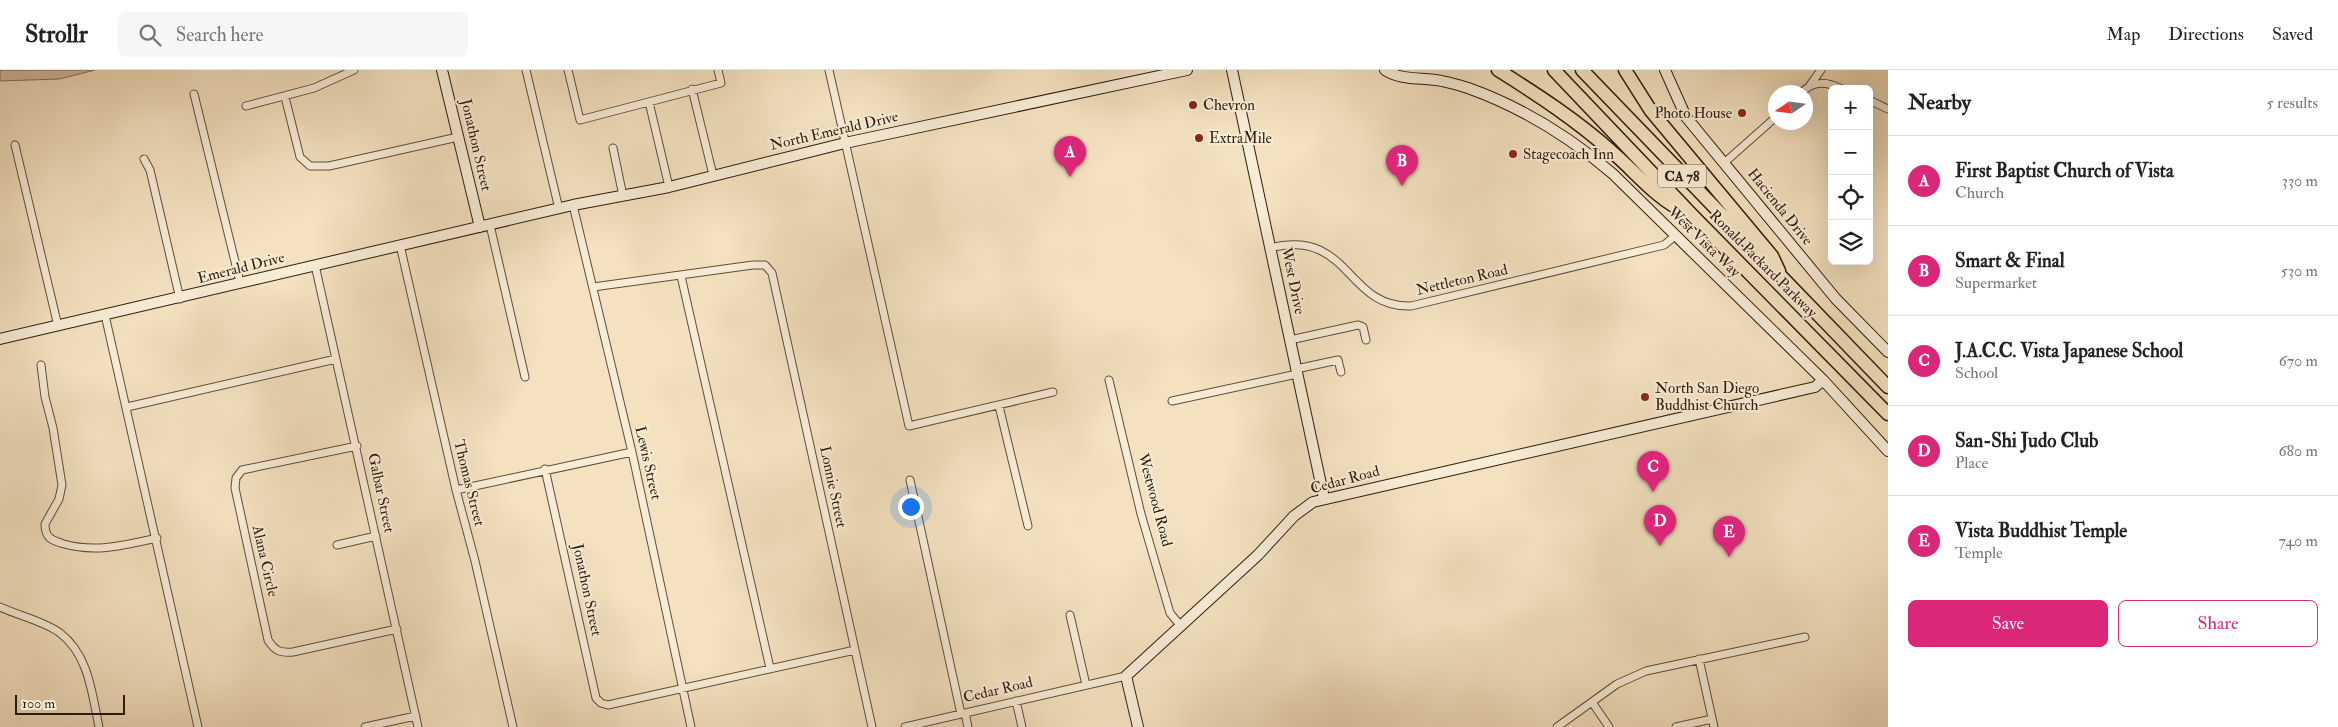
<!DOCTYPE html>
<html lang="en">
<head>
<meta charset="utf-8">
<style>
	body { margin:0; font-family:"IM FELL Double Pica",serif; background:#f6f6f6; color:#222 }
	.controls { position:absolute; right:15px; top:15px; display:grid; overflow:hidden; border-radius:8px; box-shadow:0 5px 20px #0002 }
	.controls button { width:45px; height:45px; display:grid; place-items:center; padding:0; border:0; border-bottom:1px solid #e0e0e0; background:#fff; color:#222; font:25px sans-serif }
	.compass { position:absolute; left:1768px; top:15px; width:45px; height:45px; border-radius:50%; background:#fff; box-shadow:0 5px 20px #0002; rotate:257deg }
	.scale { position:absolute; left:15px; bottom:12px; width:110px; box-sizing:border-box; padding-left:5px; border:2px solid #2f1c0d; border-top:0; font-size:14px; line-height:18px; white-space:nowrap; color:#2f1c0d; -webkit-text-stroke:4px #f7ecd6; paint-order:stroke }
	.you { position:absolute; left:910px; top:436px; width:18px; height:18px; margin:-12px; border:4px solid #fff; border-radius:50%; background:#1a73e8; box-shadow:0 0 0 8px #1a73e833 }
	.badge { display:grid; place-items:center; width:32px; height:32px; border-radius:50%; background:#db2777; color:#fff; font-size:16px; font-weight:700 }
	.pin { position:absolute; translate:-50% -41px; filter:drop-shadow(0 1px 2px #0008) }
	.pin::after { content:''; position:absolute; top:26px; width:18px; height:15px; background:inherit; clip-path:polygon(0 0,100% 0,50% 100%) }
	.list { margin:0; padding:0; list-style:none }
	h2 { display:flex; justify-content:space-between; align-items:center; height:65px; margin:0; padding:0 20px; font-size:21px }
	h2 small { font-size:16px; font-weight:400; color:#767676 }
	.list li { display:grid; grid-template-columns:32px 1fr auto; gap:15px; align-items:center; box-sizing:border-box; height:90px; padding:0 20px; border-top:1px solid #e0e0e0 }
	.list b { display:block; font-size:19px; white-space:nowrap }
	.list p { margin:0; font-size:16px; white-space:nowrap; color:#767676 }
	.list em { font-size:16px; font-style:normal; color:#767676 }
	.actions { display:flex; gap:10px; padding:15px 20px }
	.actions a { flex:1; padding:11px 0; border:1px solid #db2777; border-radius:8px; text-align:center; font-size:18px; color:#db2777 }
	.actions .main { background:#db2777; color:#fff }
	.icon { flex:none; width:28px; height:28px; fill:none; stroke:currentColor; stroke-width:2; stroke-linecap:round; stroke-linejoin:round }
	.map { position:relative; flex:none; width:1888px; height:657px; overflow:hidden }
	header { display:flex; align-items:center; gap:30px; box-sizing:border-box; height:70px; padding:0 25px; background:#fff; border-bottom:1px solid #e0e0e0 }
	header strong { font-size:24px }
	nav { display:flex; gap:28px; margin-inline-start:auto; font-size:18px }
	.search { width:350px; height:45px; background:#f6f6f6; display:flex; align-items:center; gap:12px; box-sizing:border-box; padding:0 18px; border-radius:8px; color:#767676; font-size:19px }
	main { display:flex }
	aside { flex:1; background:#fff }
	.map>svg:first-child { display:block }
	.green { fill:#d2c0a2; stroke:#806e58 }
	.lines { fill:none; stroke-linecap:round; stroke-linejoin:round }
	.street-casing { stroke:#604d3a; stroke-width:9 }
	.secondary-casing { stroke:#2f1c0d; stroke-width:12 }
	.highway-casing { stroke:#2f1c0d; stroke-width:15 }
	.street { stroke:#f7ecd6; stroke-width:7 }
	.secondary { stroke:#f7ecd6; stroke-width:10 }
	.highway { stroke:#f3e1c0; stroke-width:12 }
	.poi-dot { fill:#8f2418; stroke:#f7ecd6; stroke-width:2 }
	.labels { text-anchor:middle; dominant-baseline:central; stroke-width:4; stroke-linejoin:round; paint-order:stroke }
	.shield { fill:#f7ecd6; stroke:#6b5a49; stroke-width:1 }
	.shield-label { font-size:14px; font-weight:bold; fill:#2f1c0d }
	.poi-label { font-size:15px; fill:#2f1c0d; stroke:#f7ecd6; text-anchor:start }
	.street-label { font-size:15px; fill:#2f1c0d; stroke:#f7ecd6 }
</style>
</head>
<body>
<header>
<strong>Strollr</strong>
<div class="search"><svg class="icon" aria-label="search" viewBox="0 0 24 24"><circle cx="10" cy="10" r="6"/><path d="M15 15l6 6"/></svg>Search here</div>
<nav><a>Map</a><a>Directions</a><a>Saved</a></nav>
</header>
<main>
<div class="map">
<svg width="1888" height="657" viewBox="0 0 1888 657">
	<rect width="100%" height="100%" fill="#f3e1c0"/>
	<filter id="stains"><feTurbulence type="fractalNoise" baseFrequency=".004" numOctaves="4"/><feColorMatrix values="0 0 0 0 .2 0 0 0 0 .09 0 0 0 0 .02 0 0 0 .5 -.17"/></filter>
	<radialGradient id="worn" r=".72"><stop offset=".6" stop-color="#630" stop-opacity="0"/><stop offset="1" stop-color="#630" stop-opacity=".3"/></radialGradient>
	<path class="green" d="M0,0H95L59,9L0,11Z"/>
	<g class="lines">
		<defs>
			<path id="street" d="M526,0L559,139
				M568,0L580,50L721,13L718,0
				M829,0L909,356L1053,322
				M1810,15L1821,0
				M692,19L713,105
				M1802,22C1815,10 1827,12 1842,19
				M194,24L240,212
				M285,27L300,87L310,96H329L458,67
				M1869,30L1888,39
				M649,32L669,117
				M246,36L314,18L354,0
				M15,75L58,256
				M613,78L623,126
				M144,89L150,100L180,229
				M1724,93L1776,47
				M573,135L632,382L691,657
				M490,155L525,307
				M400,175L456,420L475,491L513,657
				M1270,178C1351,158 1345,238 1411,236L1664,175L1675,166
				M315,195L418,657
				M681,206L770,598
				M593,217L753,195H765L772,203L872,657
				M105,245L198,657
				M1290,270L1358,255L1363,257L1366,270
				M41,295L45,327L53,358L62,415L59,429L45,454C45,468 51,470 64,474C96,483 125,475 157,468
				M1296,299L1338,290L1341,302
				M1109,310L1141,444L1170,543L1180,555
				M1172,331L1297,304
				M999,336L1028,456
				M127,337L336,289
				M357,376L242,400L236,408L235,418L268,570C275,581 280,583 293,582L397,559
				M545,399L596,628L601,633L608,635L855,580
				M910,410L961,644
				M456,420L632,382
				M337,475L376,466
				M0,537C17,545 46,552 60,563C89,585 92,624 99,657
				M1070,545L1086,615
				M1699,589L1714,657
				M1016,631L1022,657
				M1592,632L1609,657
				M965,643L968,657
				M365,657L416,646
				M905,657L1126,606
				M1557,657L1617,614L1646,601L1805,567
				M1676,657L1712,649"/>
			<path id="secondary" d="M442,0L480,157
				M1232,0L1324,428
				M1385,0C1402,11 1423,7 1442,11C1450,13 1459,15 1468,18C1521,37 1570,67 1613,104L1823,310L1888,381
				M1665,0L1686,47L1836,229L1888,282
				M0,269L573,135L669,117L845,73L1187,0
				M1138,657L1126,606L1258,485L1294,446L1313,432L1815,317L1823,310"/>
			<path id="highway" d="M1498,0C1538,25 1576,50 1611,81C1636,102 1655,128 1685,142
				M1554,0L1692,145L1888,344
				M1582,0L1888,317
				M1625,0L1651,41L1772,186L1779,201"/>
		</defs>
		<use href="#street" class="street-casing"/>
		<use href="#secondary" class="secondary-casing"/>
		<use href="#highway" class="highway-casing"/>
		<use href="#street" class="street"/>
		<use href="#secondary" class="secondary"/>
		<use href="#highway" class="highway"/>
	</g>
	<g class="poi-dot">
		<circle cx="1193" cy="35" r="5"/>
		<circle cx="1742" cy="43" r="5"/>
		<circle cx="1199" cy="68" r="5"/>
		<circle cx="1513" cy="84" r="5"/>
		<circle cx="1645" cy="327" r="5"/>
	</g>
	<g class="labels">
		<rect class="shield" x="1658" y="94.5" width="48" height="23" rx="4"/>
		<g class="shield-label">
			<text x="1682" y="106">CA 78</text>
		</g>
		<g class="poi-label">
			<text x="1203" y="35">Chevron</text>
			<text x="1732" y="43" text-anchor="end">Photo House</text>
			<text x="1209" y="68">ExtraMile</text>
			<text x="1523" y="84">Stagecoach Inn</text>
			<text x="1655" y="318">North San Diego<tspan x="1655" dy="17">Buddhist Church</tspan></text>
		</g>
		<g class="street-label">
			<text transform="translate(834 61) rotate(-13)">North Emerald Drive</text>
			<text transform="translate(476 75) rotate(77)">Jonathon Street</text>
			<text transform="translate(1780 137) rotate(51)">Hacienda Drive</text>
			<text transform="translate(1704 172) rotate(44)">West Vista Way</text>
			<text transform="translate(1763 194) rotate(45)">Ronald Packard Parkway</text>
			<text transform="translate(241 198) rotate(-14)">Emerald Drive</text>
			<text transform="translate(1462 210) rotate(-13)">Nettleton Road</text>
			<text transform="translate(1293 211) rotate(78)">West Drive</text>
			<text transform="translate(648 393) rotate(77)">Lewis Street</text>
			<text transform="translate(1345 410) rotate(-15)">Cedar Road</text>
			<text transform="translate(469 413) rotate(76)">Thomas Street</text>
			<text transform="translate(833 417) rotate(78)">Lonnie Street</text>
			<text transform="translate(381 423) rotate(78)">Galbar Street</text>
			<text transform="translate(1155 430) rotate(75)">Westwood Road</text>
			<text transform="translate(265 491) rotate(77)">Alana Circle</text>
			<text transform="translate(587 520) rotate(78)">Jonathon Street</text>
			<text transform="translate(998 620) rotate(-13)">Cedar Road</text>
		</g>
	</g>
	<rect width="100%" height="100%" filter="url(#stains)"/>
	<rect width="100%" height="100%" fill="url(#worn)"/>
</svg>
<div class="controls">
<button>+</button>
<button>−</button>
<button><svg class="icon" aria-label="locate" viewBox="0 0 24 24"><circle cx="12" cy="12" r="6"/><path d="M12 2v4M12 18v4M2 12h4M18 12h4"/></svg></button>
<button><svg class="icon" aria-label="layers" viewBox="0 0 24 24"><path d="M12 4l9 5-9 5-9-5zM3 14l9 5 9-5"/></svg></button>
</div>
<svg class="compass" viewBox="-18 -18 36 36"><path d="M0-13l5 13h-10z" fill="#e53935"/><path d="M0 13l5-13h-10z" fill="#767676"/></svg>
<div class="scale">100 m</div>
<div class="you"></div>
<div class="pin badge" style="left:1070px;top:107px">A</div>
<div class="pin badge" style="left:1402px;top:116px">B</div>
<div class="pin badge" style="left:1653px;top:422px">C</div>
<div class="pin badge" style="left:1660px;top:476px">D</div>
<div class="pin badge" style="left:1729px;top:487px">E</div>
</div>
<aside>
<h2>Nearby<small>5 results</small></h2>
<ul class="list">
<li><span class="badge">A</span><div><b>First Baptist Church of Vista</b><p>Church</p></div><em>330 m</em></li>
<li><span class="badge">B</span><div><b>Smart &amp; Final</b><p>Supermarket</p></div><em>530 m</em></li>
<li><span class="badge">C</span><div><b>J.A.C.C. Vista Japanese School</b><p>School</p></div><em>670 m</em></li>
<li><span class="badge">D</span><div><b>San-Shi Judo Club</b><p>Place</p></div><em>680 m</em></li>
<li><span class="badge">E</span><div><b>Vista Buddhist Temple</b><p>Temple</p></div><em>740 m</em></li>
</ul>
<div class="actions"><a class="main">Save</a><a>Share</a></div>
</aside>
</main>
</body>
</html>
